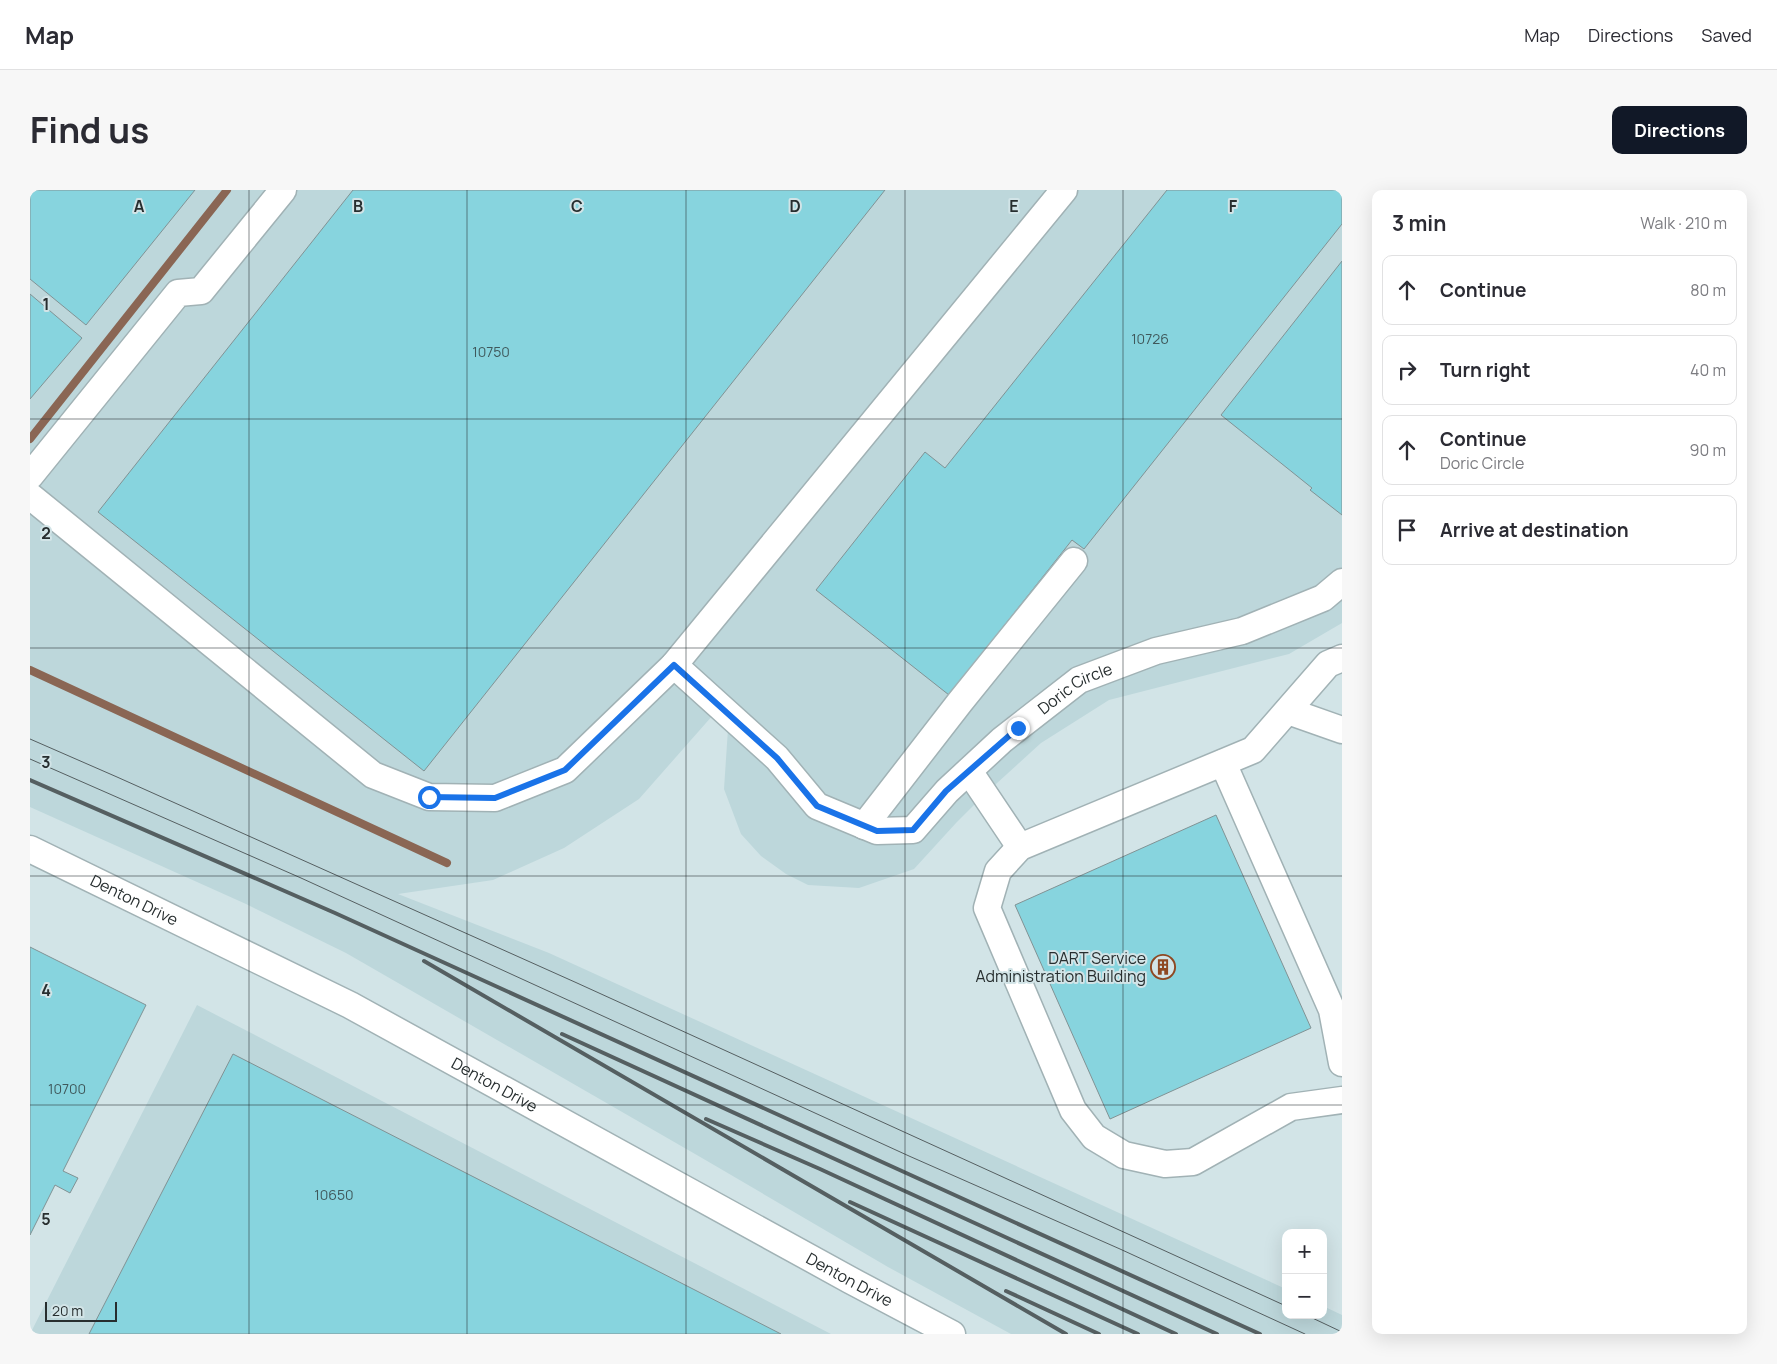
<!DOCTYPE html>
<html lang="en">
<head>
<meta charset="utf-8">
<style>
	body { margin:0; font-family:Manrope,sans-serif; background:#f7f7f7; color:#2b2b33 }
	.controls { position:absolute; right:15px; bottom:15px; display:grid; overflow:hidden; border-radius:10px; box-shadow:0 5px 20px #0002 }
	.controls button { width:45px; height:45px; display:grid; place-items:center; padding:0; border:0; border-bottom:1px solid #e1e1e2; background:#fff; color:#2b2b33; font:25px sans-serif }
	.scale { position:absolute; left:15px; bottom:12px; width:72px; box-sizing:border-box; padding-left:5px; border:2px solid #272e2f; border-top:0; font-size:14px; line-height:18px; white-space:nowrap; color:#272e2f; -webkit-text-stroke:4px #d2e4e7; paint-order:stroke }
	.stop { position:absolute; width:15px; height:15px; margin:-11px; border:4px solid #1a73e8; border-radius:50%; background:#fff }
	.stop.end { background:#1a73e8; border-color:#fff; box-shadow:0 1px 5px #0008 }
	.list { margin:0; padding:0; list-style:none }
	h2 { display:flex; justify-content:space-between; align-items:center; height:65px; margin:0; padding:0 20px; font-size:21px }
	h2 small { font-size:16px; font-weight:400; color:#7c7c81 }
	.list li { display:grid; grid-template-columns:32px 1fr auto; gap:15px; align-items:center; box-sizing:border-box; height:70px; margin:0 10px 10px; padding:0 10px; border:1px solid #e1e1e2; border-radius:10px }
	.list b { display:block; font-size:19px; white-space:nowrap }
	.list p { margin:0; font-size:16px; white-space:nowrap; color:#7c7c81 }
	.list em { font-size:16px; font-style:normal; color:#7c7c81 }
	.icon { flex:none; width:28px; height:28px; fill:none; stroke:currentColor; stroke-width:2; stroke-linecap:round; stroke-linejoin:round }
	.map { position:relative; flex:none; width:1312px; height:1144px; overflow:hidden; border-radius:10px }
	header { display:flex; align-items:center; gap:30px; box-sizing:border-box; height:70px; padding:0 25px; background:#fff; border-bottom:1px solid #e1e1e2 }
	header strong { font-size:24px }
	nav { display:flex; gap:28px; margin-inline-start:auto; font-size:18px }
	.intro { display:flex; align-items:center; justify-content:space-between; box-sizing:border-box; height:120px; padding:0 30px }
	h1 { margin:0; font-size:35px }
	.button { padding:12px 22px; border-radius:10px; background:#111827; color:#fff; font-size:18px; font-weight:700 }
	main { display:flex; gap:30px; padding:0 30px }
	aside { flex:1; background:#fff; border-radius:10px; box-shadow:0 5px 20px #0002 }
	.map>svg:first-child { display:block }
	.built { fill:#bdd7db }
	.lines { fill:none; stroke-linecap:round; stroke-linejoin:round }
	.stream { stroke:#8a6654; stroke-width:8 }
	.building { fill:#87d4de; stroke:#819294 }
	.minor-casing { stroke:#a1b2b5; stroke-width:29 }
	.minor { stroke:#fff; stroke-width:26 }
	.tram { stroke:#555f61; stroke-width:1 }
	.rail { stroke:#555f61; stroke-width:4 }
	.route { stroke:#1a73e8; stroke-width:6 }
	.grid { fill:none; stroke:#272e2f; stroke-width:1; stroke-opacity:0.55 }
	.labels { text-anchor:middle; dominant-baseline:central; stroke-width:4; stroke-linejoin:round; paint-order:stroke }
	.number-label { font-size:14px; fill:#3f585b }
	.street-label { font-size:16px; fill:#272e2f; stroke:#d2e4e7 }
	.poi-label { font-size:16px; fill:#272e2f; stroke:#d2e4e7; text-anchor:end }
	.grid-label { font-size:16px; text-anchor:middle; font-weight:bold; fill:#272e2f; stroke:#d2e4e7; stroke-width:4; stroke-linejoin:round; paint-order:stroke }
</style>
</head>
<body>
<header>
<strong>Map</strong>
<nav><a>Map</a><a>Directions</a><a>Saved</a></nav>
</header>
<div class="intro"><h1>Find us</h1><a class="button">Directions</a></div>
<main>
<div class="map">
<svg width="1312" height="1144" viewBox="0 0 1312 1144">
	<rect width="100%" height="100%" fill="#d2e4e7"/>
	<path class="built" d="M0,0H1312V433L1259,464L1079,510L1011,553L955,604L926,633L884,679L829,698L778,695L756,684L731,666L711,644L694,599L698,539L683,525L609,609L534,658L463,690L368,704L519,763L1256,1099V1125H1293V1116L1312,1125V1144H981L858,1077L672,968L316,763L216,714L0,617Z
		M167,815L801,1144H0Z"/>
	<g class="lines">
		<path class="stream" d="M0,249L197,0
			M0,480L417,673"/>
	</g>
	<path class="building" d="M0,0H165L56,135L0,89Z
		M323,0H855L394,581L68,322Z
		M1137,0H1312V34L1054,359L1042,350L919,505L786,400L895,262L915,278Z
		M1312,71V325L1280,300L1282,298L1191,225Z
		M0,104L52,148L0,209Z
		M1186,625L1281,838L1080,929L985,715Z
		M0,757L116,815L33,981L48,988L40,1003L25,995L0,1045Z
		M203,864L751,1144H59Z"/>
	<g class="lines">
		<defs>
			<g id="minor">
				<path d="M0,286L148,103L171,101L253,0"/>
				<path d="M0,306L343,585L399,607L465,608L535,580L644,475L1034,0"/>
				<path d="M1312,468L1298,474L1223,560L990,657L968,681L957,718L1043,920L1064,947L1094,965L1135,974L1163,972L1261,917L1312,910"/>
				<path id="s1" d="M644,475L747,568L787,616L847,641L883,640L917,601L972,550L1049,490L1126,461L1212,441L1293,408L1312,392"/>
				<path d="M1258,521L1312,540"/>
				<path d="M1193,573L1302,820L1312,873"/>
				<path d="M939,581L990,657"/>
				<path d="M834,636L930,512L1044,371"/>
				<path id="s2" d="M0,659L320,815L820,1090L922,1144"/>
			</g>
		</defs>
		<use href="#minor" class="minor-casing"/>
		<use href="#minor" class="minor"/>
		<path class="tram" d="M0,549L87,587L547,793L1256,1116
			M0,569L271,688L879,966L1090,1059L1275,1144
			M1276,1125L1312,1142"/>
		<path class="rail" d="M0,590L305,723L1230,1144
			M394,771L1036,1144
			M532,844L1187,1144
			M676,929L790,979L1146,1144
			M820,1012L1108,1144
			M976,1101L1069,1144"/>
	</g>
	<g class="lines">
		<path class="route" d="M399,607L465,608L535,580L644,475L747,568L787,616L847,641L883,640L916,601L988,538"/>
	</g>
	<path class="grid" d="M219,0V1144M437,0V1144M656,0V1144M875,0V1144M1093,0V1144M0,229H1312M0,458H1312M0,686H1312M0,915H1312"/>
	<defs>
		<symbol id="building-ring" viewBox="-11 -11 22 22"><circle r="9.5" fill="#d2e4e7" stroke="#8e4822" stroke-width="1.5"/><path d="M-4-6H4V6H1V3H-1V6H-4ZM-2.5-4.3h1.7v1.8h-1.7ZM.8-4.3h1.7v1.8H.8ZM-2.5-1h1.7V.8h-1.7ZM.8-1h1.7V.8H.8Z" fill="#8e4822"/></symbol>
	</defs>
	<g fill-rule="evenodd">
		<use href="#building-ring" x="1119" y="763" width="28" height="28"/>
	</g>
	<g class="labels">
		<g class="number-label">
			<text x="1120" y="148">10726</text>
			<text x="461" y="161">10750</text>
			<text x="37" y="898">10700</text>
			<text x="304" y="1004">10650</text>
		</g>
		<g class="street-label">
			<text stroke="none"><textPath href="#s1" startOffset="519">Doric Circle</textPath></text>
			<text stroke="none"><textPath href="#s2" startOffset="116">Denton Drive</textPath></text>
			<text stroke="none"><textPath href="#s2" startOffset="521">Denton Drive</textPath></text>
			<text stroke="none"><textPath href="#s2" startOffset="926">Denton Drive</textPath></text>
		</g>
		<g class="poi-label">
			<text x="1116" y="768">DART Service<tspan x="1116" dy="18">Administration Building</tspan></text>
		</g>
	</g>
	<g class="grid-label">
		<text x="109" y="22">A</text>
		<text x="328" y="22">B</text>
		<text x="547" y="22">C</text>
		<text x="765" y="22">D</text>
		<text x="984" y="22">E</text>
		<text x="1203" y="22">F</text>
		<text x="16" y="120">1</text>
		<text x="16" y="349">2</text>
		<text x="16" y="578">3</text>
		<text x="16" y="806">4</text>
		<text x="16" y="1035">5</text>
	</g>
</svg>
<div class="controls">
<button>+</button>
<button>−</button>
</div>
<div class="scale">20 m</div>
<div class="stop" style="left:399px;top:607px"></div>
<div class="stop end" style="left:988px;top:538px"></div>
</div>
<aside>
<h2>3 min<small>Walk · 210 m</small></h2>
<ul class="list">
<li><svg class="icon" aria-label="ahead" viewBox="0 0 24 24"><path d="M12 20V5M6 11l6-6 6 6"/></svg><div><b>Continue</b></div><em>80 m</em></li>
<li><svg class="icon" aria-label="right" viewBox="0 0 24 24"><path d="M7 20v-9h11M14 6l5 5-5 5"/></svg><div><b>Turn right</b></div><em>40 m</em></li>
<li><svg class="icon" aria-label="ahead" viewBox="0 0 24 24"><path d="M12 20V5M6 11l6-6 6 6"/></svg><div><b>Continue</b><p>Doric Circle</p></div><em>90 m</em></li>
<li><svg class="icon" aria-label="arrive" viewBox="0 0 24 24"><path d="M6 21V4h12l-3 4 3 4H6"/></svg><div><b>Arrive at destination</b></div></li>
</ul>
</aside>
</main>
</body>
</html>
